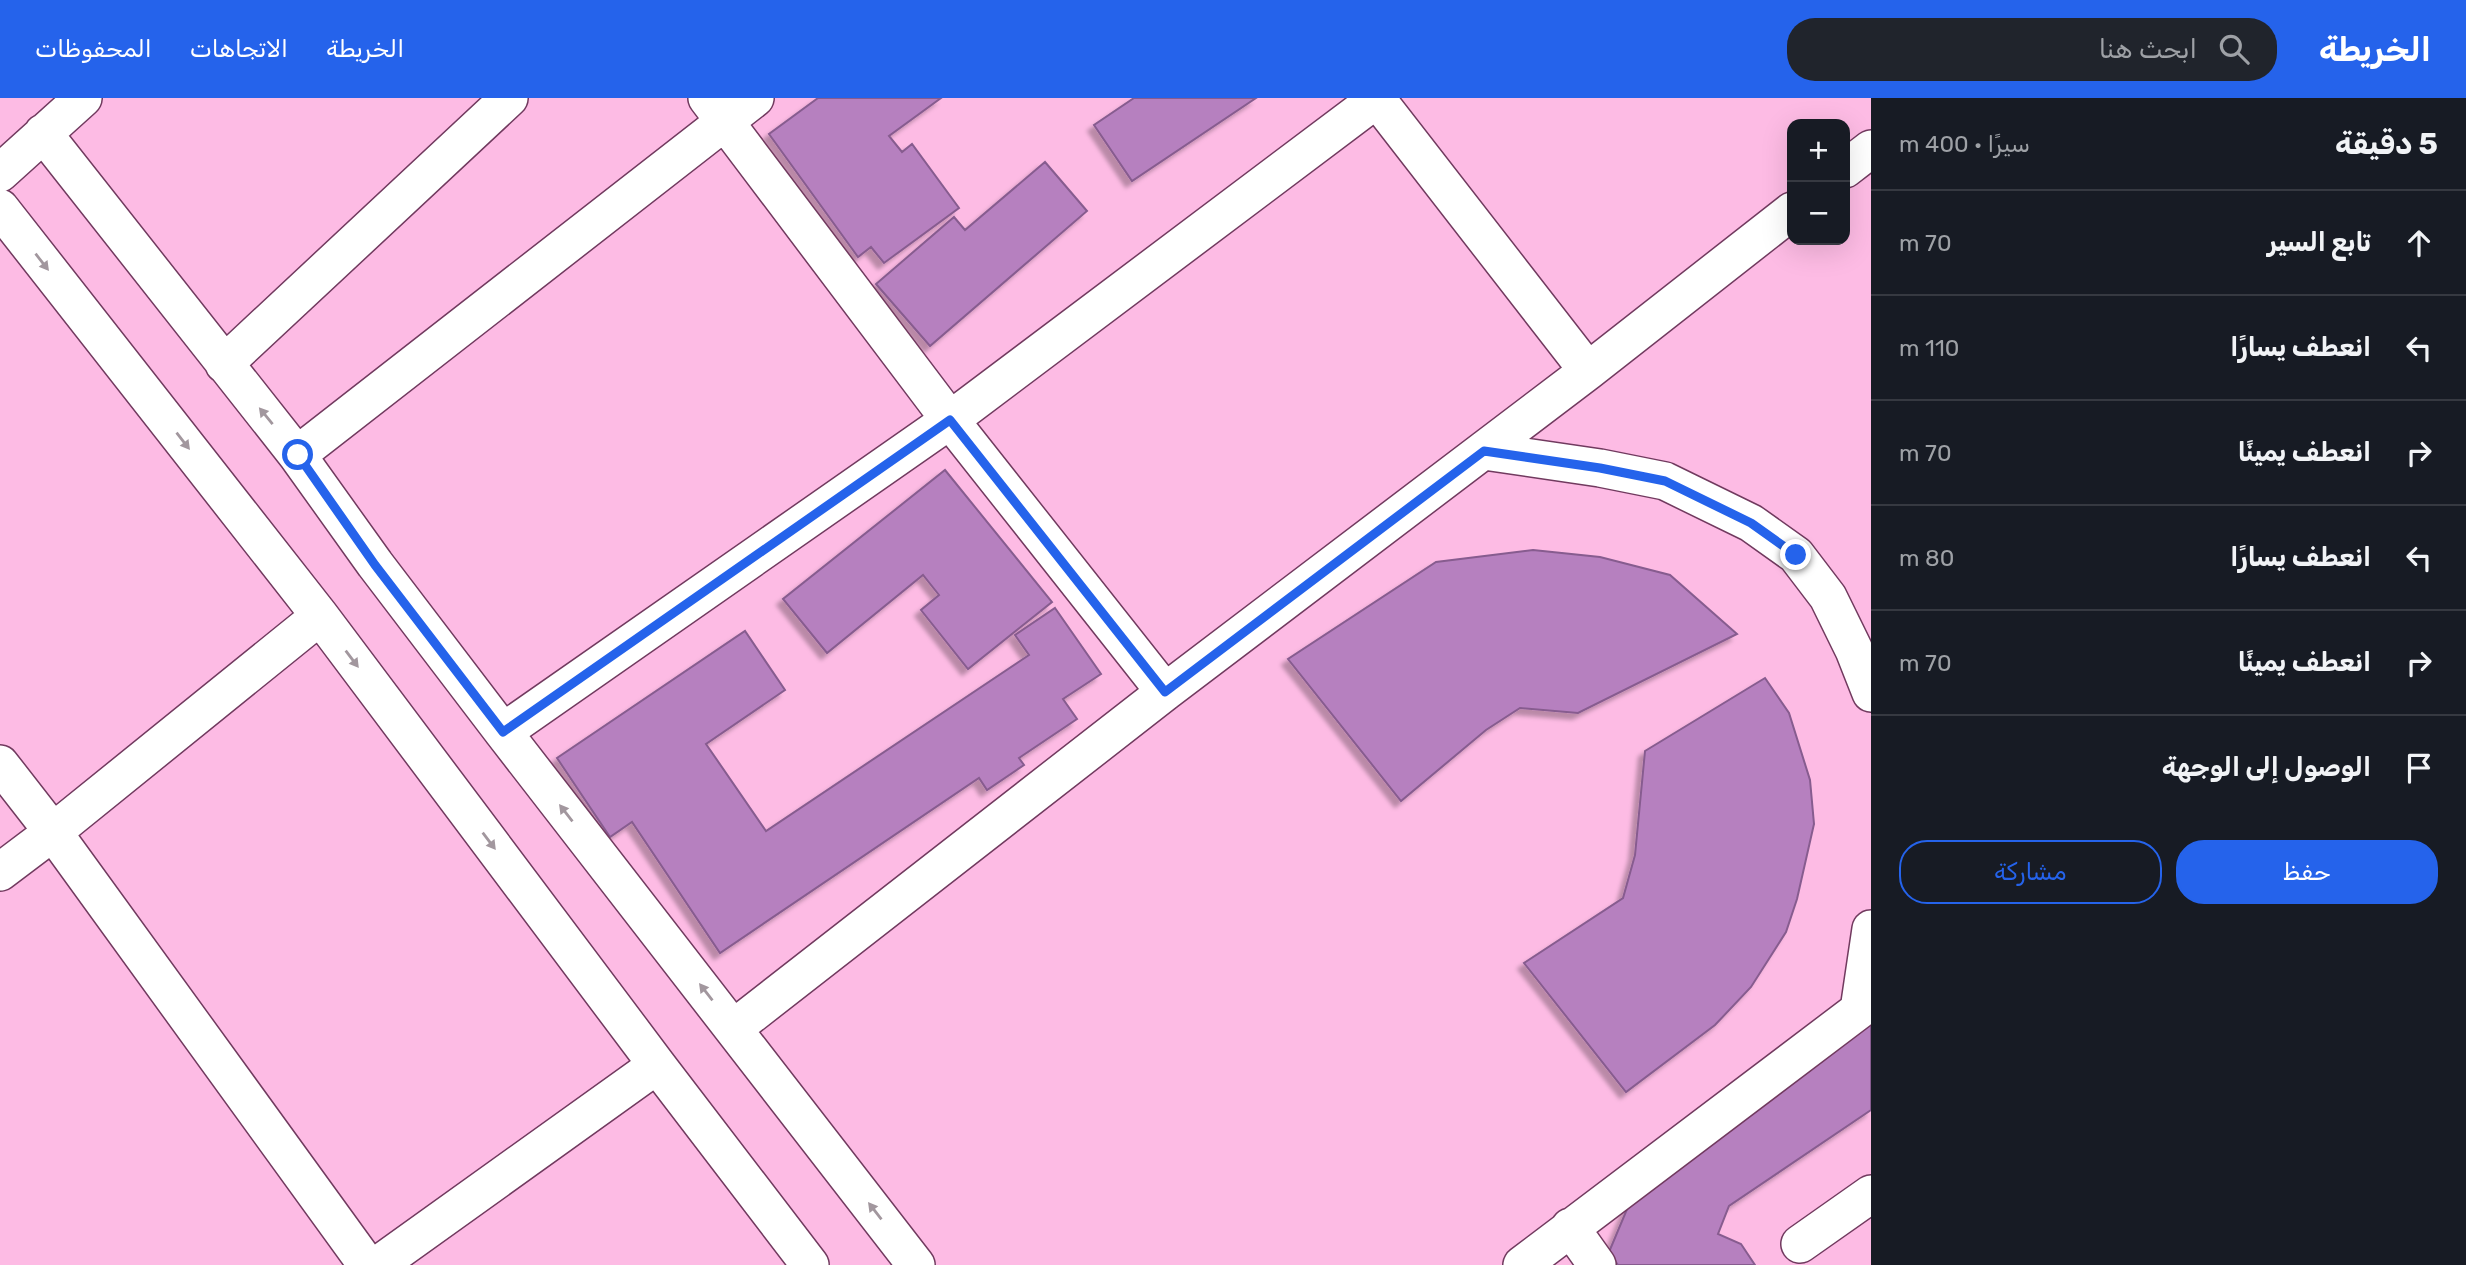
<!DOCTYPE html>
<html lang="ar">
<head>
<meta charset="utf-8">
<style>
	body { margin:0; font-family:Rubik,"Noto Sans Arabic",sans-serif; background:#20242c; color:#f1f3f6; direction:rtl }
	.controls { position:absolute; right:21px; top:21px; display:grid; overflow:hidden; border-radius:14px; box-shadow:0 7px 28px #0002 }
	.controls button { width:63px; height:63px; display:grid; place-items:center; padding:0; border:0; border-bottom:2px solid #363941; background:#171b24; color:#f1f3f6; font:35px sans-serif }
	.stop { position:absolute; width:21px; height:21px; margin:-16px; border:5px solid #2563eb; border-radius:50%; background:#fff }
	.stop.end { background:#2563eb; border-color:#fff; box-shadow:0 2px 7px #0008 }
	.list { margin:0; padding:0; list-style:none }
	h2 { display:flex; justify-content:space-between; align-items:center; height:91px; margin:0; padding:0 28px; font-size:30px }
	h2 small { font-size:23px; font-weight:400; color:#9ea1a6 }
	.list li { display:grid; grid-template-columns:46px 1fr auto; gap:21px; align-items:center; box-sizing:border-box; height:105px; padding:0 28px; border-top:2px solid #363941 }
	.list b { display:block; font-size:26px; white-space:nowrap }
	.list em { font-size:23px; font-style:normal; color:#9ea1a6 }
	.actions { display:flex; gap:14px; padding:21px 28px }
	.actions a { flex:1; padding:16px 0; border:2px solid #2563eb; border-radius:28px; text-align:center; font-size:24px; color:#2563eb }
	.actions .main { background:#2563eb; color:#fff }
	.icon { flex:none; width:38px; height:38px; fill:none; stroke:currentColor; stroke-width:2; stroke-linecap:round; stroke-linejoin:round }
	.map { position:relative; flex:none; width:1871px; height:1167px; overflow:hidden; direction:ltr }
	header { display:flex; align-items:center; gap:42px; box-sizing:border-box; height:98px; padding:0 35px; background:#2563eb; color:#fff }
	header strong { font-size:33px }
	nav { display:flex; gap:38px; margin-inline-start:auto; font-size:24px }
	.search { width:490px; height:63px; background:#20242c; display:flex; align-items:center; gap:18px; box-sizing:border-box; padding:0 24px; border-radius:28px; color:#9ea1a6; font-size:26px }
	main { display:flex }
	aside { flex:1; background:#171b24 }
	.map>svg:first-child { display:block }
	.building { fill:#b680bf; stroke:#875c8f; stroke-width:2; filter:url(#shadow) }
	.lines { fill:none; stroke-linecap:round; stroke-linejoin:round }
	.minor-casing { stroke:#713a5f; stroke-width:40 }
	.minor { stroke:#fff; stroke-width:37 }
	.oneway { fill:#a2979e }
	.route { stroke:#2563eb; stroke-width:9 }
</style>
</head>
<body>
<header>
<strong>الخريطة</strong>
<div class="search"><svg class="icon" aria-label="search" viewBox="0 0 24 24"><circle cx="10" cy="10" r="6"/><path d="M15 15l6 6"/></svg>ابحث هنا</div>
<nav><a>الخريطة</a><a>الاتجاهات</a><a>المحفوظات</a></nav>
</header>
<main>
<aside>
<h2>5 دقيقة<small>سيرًا · 400 m</small></h2>
<ul class="list">
<li><svg class="icon" aria-label="ahead" viewBox="0 0 24 24"><path d="M12 20V5M6 11l6-6 6 6"/></svg><div><b>تابع السير</b></div><em>70 m</em></li>
<li><svg class="icon" aria-label="left" viewBox="0 0 24 24"><path d="M17 20v-9H6M10 6l-5 5 5 5"/></svg><div><b>انعطف يسارًا</b></div><em>110 m</em></li>
<li><svg class="icon" aria-label="right" viewBox="0 0 24 24"><path d="M7 20v-9h11M14 6l5 5-5 5"/></svg><div><b>انعطف يمينًا</b></div><em>70 m</em></li>
<li><svg class="icon" aria-label="left" viewBox="0 0 24 24"><path d="M17 20v-9H6M10 6l-5 5 5 5"/></svg><div><b>انعطف يسارًا</b></div><em>80 m</em></li>
<li><svg class="icon" aria-label="right" viewBox="0 0 24 24"><path d="M7 20v-9h11M14 6l5 5-5 5"/></svg><div><b>انعطف يمينًا</b></div><em>70 m</em></li>
<li><svg class="icon" aria-label="arrive" viewBox="0 0 24 24"><path d="M6 21V4h12l-3 4 3 4H6"/></svg><div><b>الوصول إلى الوجهة</b></div></li>
</ul>
<div class="actions"><a class="main">حفظ</a><a>مشاركة</a></div>
</aside>
<div class="map">
<svg width="1871" height="1167" viewBox="0 0 1871 1167">
	<defs>
		<filter id="shadow"><feDropShadow dx="-6" dy="6" stdDeviation="2" flood-color="#0004"/></filter>
	</defs>
	<rect width="100%" height="100%" fill="#fdbbe4"/>
	<path class="building" d="M818,0H941L889,38L902,54L912,46L959,110L884,165L871,149L858,159L769,36Z
		M1134,0H1256L1132,83L1094,27Z
		M1045,64L1087,113L930,248L876,186L954,119L965,132Z
		M945,372L1052,504L968,571L921,512L939,497L923,477L827,555L783,501Z
		M1533,452L1600,459L1670,477L1737,536L1578,615L1520,610L1486,632L1401,703L1288,561L1436,464Z
		M1055,510L1101,576L1063,601L1077,621L1019,660L1024,667L987,692L979,680L720,855L632,724L610,739L557,660L745,533L785,592L706,646L766,733L1029,557L1015,537Z
		M1765,580L1789,615L1810,682L1814,726L1797,801L1786,834L1751,889L1715,927L1626,994L1524,865L1623,800L1635,757L1645,653Z
		M1871,926V1012L1729,1108L1718,1136L1741,1146L1755,1167H1618L1609,1154L1638,1085Z"/>
	<g class="lines">
		<defs>
			<path id="minor" d="M707,0L950,322L1165,594
				M1376,0L1588,273
				M43,35L297,357L375,466L503,634L916,1167
				M1845,71L1871,51
				M0,75L83,0
				M0,110L320,518L657,967L810,1167
				M224,266L509,0
				M1484,353L1600,370L1665,383L1751,425L1796,457L1828,499L1854,552L1871,595
				M297,357L755,0
				M503,634L950,322L1378,0
				M0,666L53,734L367,1167
				M0,774L53,734L320,518
				M1859,912L1871,831
				M734,930L1165,594L1588,273L1792,113
				M1570,1129L1597,1167
				M1800,1146L1871,1096
				M378,1167L657,967
				M1522,1167L1871,903"/>
		</defs>
		<use href="#minor" class="minor-casing"/>
		<use href="#minor" class="minor"/>
	</g>
	<defs><path id="oneway-solid" d="M-6-.8H1V-3.2L6.5 0L1 3.2V.8H-6Z" transform="scale(1.75)"/></defs>
	<g class="oneway">
		<use href="#oneway-solid" transform="translate(42 164) rotate(52)"/>
		<use href="#oneway-solid" transform="translate(266 318) rotate(-129)"/>
		<use href="#oneway-solid" transform="translate(183 343) rotate(52)"/>
		<use href="#oneway-solid" transform="translate(352 561) rotate(53)"/>
		<use href="#oneway-solid" transform="translate(566 715) rotate(-128)"/>
		<use href="#oneway-solid" transform="translate(489 743) rotate(53)"/>
		<use href="#oneway-solid" transform="translate(706 894) rotate(-128)"/>
		<use href="#oneway-solid" transform="translate(875 1113) rotate(-128)"/>
	</g>
	<g class="lines">
		<path class="route" d="M298,357L375,467L503,634L950,322L1165,594L1484,353L1600,370L1665,383L1751,425L1796,457"/>
	</g>
</svg>
<div class="controls">
<button>+</button>
<button>−</button>
</div>
<div class="stop" style="left:298px;top:357px"></div>
<div class="stop end" style="left:1796px;top:457px"></div>
</div>
</main>
</body>
</html>
